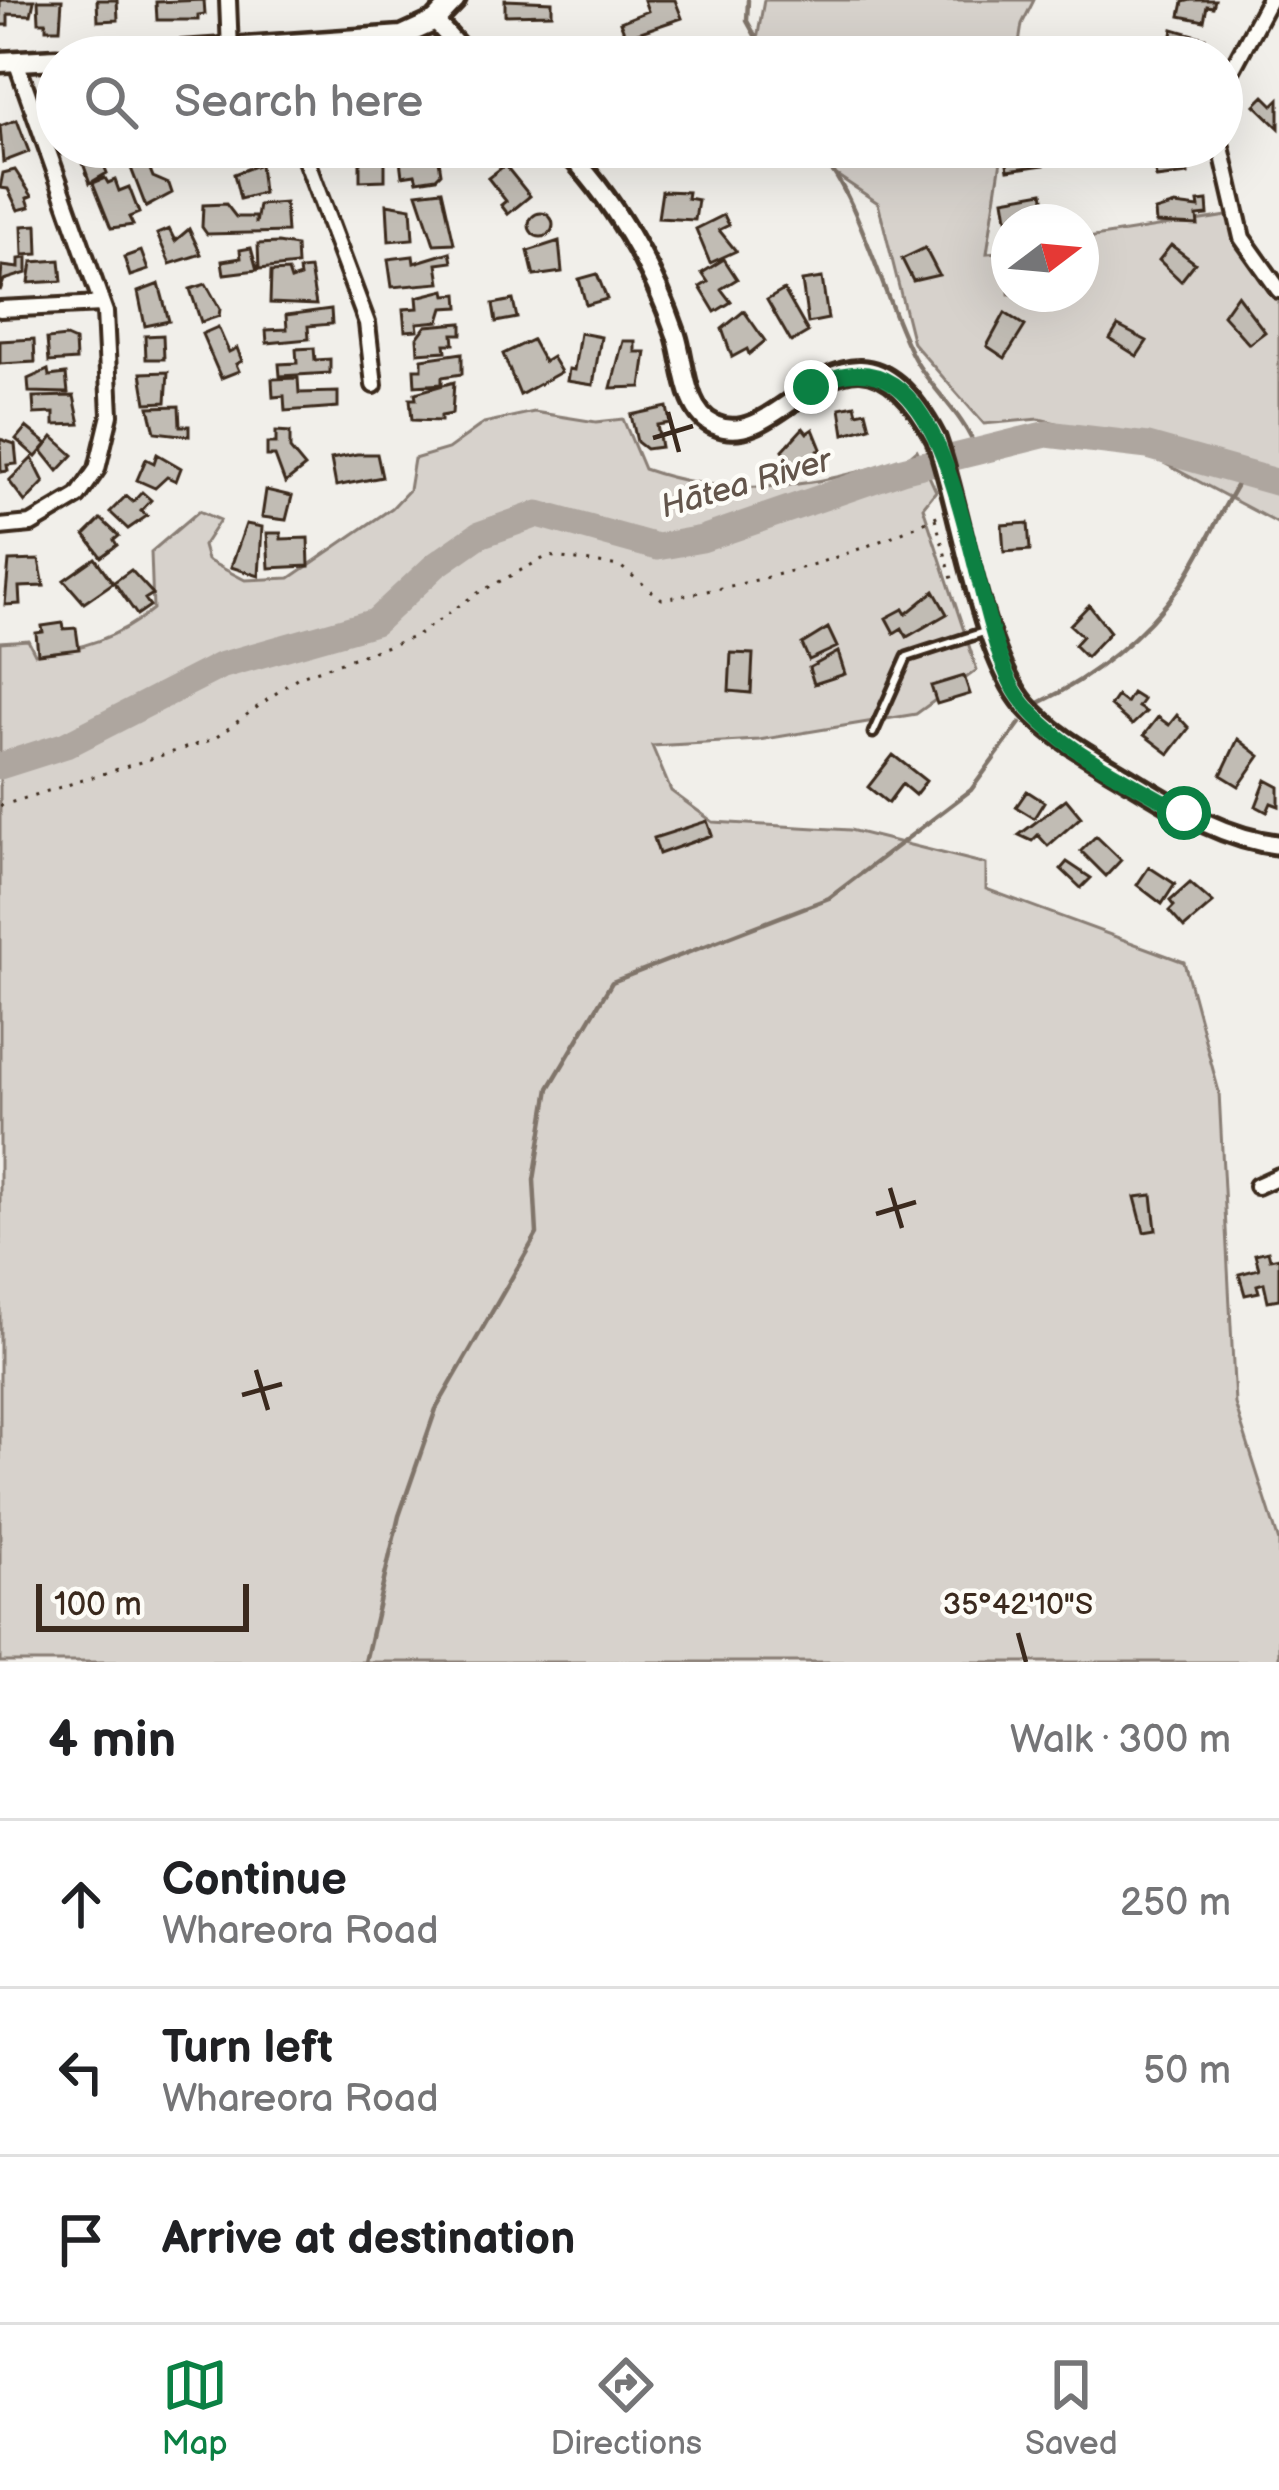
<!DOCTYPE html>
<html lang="en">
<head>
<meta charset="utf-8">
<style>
	body { margin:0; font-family:"Balsamiq Sans",sans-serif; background:#f2f2f2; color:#202124 }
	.compass { position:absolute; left:991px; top:204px; width:108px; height:108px; border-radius:50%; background:#fff; box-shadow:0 12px 48px #0002; rotate:74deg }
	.scale { position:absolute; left:36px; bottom:30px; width:213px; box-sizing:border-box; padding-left:12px; border:6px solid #3b2a1e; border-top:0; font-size:33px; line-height:42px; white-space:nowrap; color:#3b2a1e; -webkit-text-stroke:9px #fdfcf7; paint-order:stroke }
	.stop { position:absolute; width:36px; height:36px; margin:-27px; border:9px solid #0b8043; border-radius:50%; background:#fff }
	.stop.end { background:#0b8043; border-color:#fff; box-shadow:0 3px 12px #0008 }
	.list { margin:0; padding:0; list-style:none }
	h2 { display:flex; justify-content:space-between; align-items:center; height:156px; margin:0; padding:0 48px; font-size:51px }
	h2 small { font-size:39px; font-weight:400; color:#757577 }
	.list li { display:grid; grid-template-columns:78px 1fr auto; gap:36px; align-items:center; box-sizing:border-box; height:168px; padding:0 48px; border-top:3px solid #e0e0e0 }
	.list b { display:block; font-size:45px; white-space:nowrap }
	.list p { margin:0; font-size:39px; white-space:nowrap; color:#757577 }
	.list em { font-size:39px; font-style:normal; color:#757577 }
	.icon { flex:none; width:66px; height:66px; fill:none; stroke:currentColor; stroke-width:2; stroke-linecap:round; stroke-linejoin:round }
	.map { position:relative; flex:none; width:1279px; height:1662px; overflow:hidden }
	.search { position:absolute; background:#fff; box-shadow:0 12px 48px #0002; left:36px; right:36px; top:36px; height:132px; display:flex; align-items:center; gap:30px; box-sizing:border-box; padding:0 42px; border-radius:66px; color:#757577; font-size:45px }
	.sheet { height:660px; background:#fff }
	nav { display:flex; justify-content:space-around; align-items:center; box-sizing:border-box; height:168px; border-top:3px solid #e0e0e0; background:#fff; font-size:33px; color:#757577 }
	nav a { display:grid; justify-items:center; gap:6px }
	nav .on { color:#0b8043 }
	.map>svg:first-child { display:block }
	.green { fill:#d7d2cc; stroke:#897e75; stroke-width:3 }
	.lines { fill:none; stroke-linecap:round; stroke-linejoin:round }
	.stream { stroke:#80746b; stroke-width:4.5 }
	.river { stroke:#aea69f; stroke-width:27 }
	.building { fill:#c1bcb4; stroke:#3b2a1e; stroke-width:3 }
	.service-casing { stroke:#3b2a1e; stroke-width:15 }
	.minor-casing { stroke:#3b2a1e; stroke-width:22 }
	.tertiary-casing { stroke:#3b2a1e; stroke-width:26 }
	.secondary-casing { stroke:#3b2a1e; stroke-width:27 }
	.path { stroke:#3b2a1e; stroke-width:3; stroke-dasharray:3 9; stroke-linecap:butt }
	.service { stroke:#fdfcf7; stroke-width:6 }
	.minor { stroke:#fdfcf7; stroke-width:14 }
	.tertiary { stroke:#fdfcf7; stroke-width:16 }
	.secondary { stroke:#fdfcf7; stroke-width:18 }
	.route { stroke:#0b8043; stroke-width:15 }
	.ticks { fill:none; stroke:#3b2a1e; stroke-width:4.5 }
	.labels { text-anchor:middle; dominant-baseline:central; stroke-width:9; stroke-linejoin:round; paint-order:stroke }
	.water-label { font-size:33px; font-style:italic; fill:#63554b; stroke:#fdfcf7 }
	.ticks-label { font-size:30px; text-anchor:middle; fill:#3b2a1e; stroke:#fdfcf7; stroke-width:9; stroke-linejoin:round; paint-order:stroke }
</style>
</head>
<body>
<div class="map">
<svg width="1279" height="1662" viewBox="0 0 1279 1662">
	<rect width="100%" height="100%" fill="#f1efea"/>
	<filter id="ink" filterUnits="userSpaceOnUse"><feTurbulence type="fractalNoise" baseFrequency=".00833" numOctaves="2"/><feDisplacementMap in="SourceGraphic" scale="24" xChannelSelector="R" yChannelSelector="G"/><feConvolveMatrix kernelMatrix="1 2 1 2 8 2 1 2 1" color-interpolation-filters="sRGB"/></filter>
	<g filter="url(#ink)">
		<path class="green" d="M764,0H1034L1022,24L1017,57H754Z
			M795,147H1003L987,253L1009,251V294H1081V239L1246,213L1252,247L1279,283V524L1111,435L1039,419L984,424L913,343L878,203Z
			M534,412L596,422L623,419L644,469C736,501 818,487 909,457L917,450L936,491L923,507L977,670L916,714L759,740L652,746L671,791L713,822L850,830L986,864V889L1184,962L1219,1092L1235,1404L1279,1542V1662H0V642L28,640L35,654C80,650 118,638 153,609L151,552L199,511L220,520L203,546L207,560L245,580L290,578L392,508L409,490L414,459L448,449L484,423Z"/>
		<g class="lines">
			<path class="stream" d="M748,0L747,21L767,57
				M813,147C859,189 883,301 914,358C933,392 964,414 977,452
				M1039,703C1092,678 1145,635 1180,586C1204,551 1221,509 1244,473
				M365,1662L399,1516L436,1409L537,1234L534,1180L549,1088L612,982L829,898L971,790L1020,723"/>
			<path class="river" d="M0,766L66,745L220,666L375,622L436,565L479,535L538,514L657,547L702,539L902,470L1047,434L1148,446L1279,483"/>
		</g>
		<path class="building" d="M0,0H34V1L31,15L8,14V25H0Z
			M38,0H62L60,29H46V22H39Z
			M97,0H117L118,20L98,21Z
			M204,0L205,14L198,15V20H157L156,2Z
			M505,0L552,2V14L505,15Z
			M644,0H675L682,18L626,37L620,22L648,11Z
			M1191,0H1215L1213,7L1207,6L1204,21L1180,16L1183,2Z
			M1173,29L1205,38L1201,56L1178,52L1171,41Z
			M1264,96L1273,105L1279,99V128L1255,105Z
			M17,120L29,152L3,162L0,126Z
			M97,147L107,173L90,183L78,149Z
			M1013,147H1041L1044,165L1008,170L1005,151Z
			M1185,153L1188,174L1156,178L1154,159Z
			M438,154L441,173L436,178L417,181L415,174L402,176L400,160Z
			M385,158V180L360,181V160Z
			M147,162L153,177L169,184L172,193L146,207L131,168Z
			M260,164L263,193L240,199L234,174Z
			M505,165L530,196L508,214L501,205L506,201L488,178Z
			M15,170L32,196L27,198L30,207L18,210L8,189L0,188L3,173Z
			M105,178L108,183L115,180L119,191L129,187L139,213L129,217L133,225L111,228L93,183Z
			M442,190L454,243L434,244L417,193Z
			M662,191L688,192L687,198L698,200L695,220L658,218Z
			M1043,192L1046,210L1007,218L1004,199Z
			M1207,201L1208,215L1197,216L1198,225L1156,223L1155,211L1175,205L1199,208L1198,202Z
			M285,203L287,232L207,234L202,227L203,205L226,204L236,217H256V224L259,205Z
			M387,204L411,208L413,239L389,241Z
			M529 225a12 12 0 1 1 24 0a12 12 0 1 1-24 0Z
			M724,215L729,225L719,230L736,251L710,263L696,229Z
			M37,225L38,254L23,255L22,226Z
			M169,229L175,241L189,229L201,254L170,264L157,234Z
			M559,241L562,272L534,276L528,251Z
			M278,243L296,246L297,265L259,269L258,244Z
			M1171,245L1195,263L1181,281L1159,260Z
			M251,248L257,270L224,274L222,261L241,258L240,250Z
			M925,248L939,275L913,281L902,259Z
			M141,251L148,270L130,276L124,257Z
			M450,252L452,262L437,264L440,283L392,287L388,259L413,256L414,263Z
			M27,258V273L4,280L0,291L2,266L19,268V259Z
			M724,259L737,279L721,289L731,302L715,312L700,287L708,282L702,273Z
			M60,260L62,281L29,283L32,262Z
			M310,269L316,305L270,303L271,272L288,271L291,280L300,277L299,270Z
			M597,274L607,299L586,305L579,279Z
			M822,278L828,319L808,323L802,281Z
			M159,284L169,321L145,326L138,292Z
			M206,284L220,309L219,316L201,322L190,289Z
			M445,290L446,295L458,294L459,307L443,308L439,321L417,323L418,330L405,331L403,309L418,308L417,297Z
			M784,290L808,332L791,342L767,300Z
			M1237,295L1265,332L1249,344L1223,315Z
			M513,300L517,318L496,322L493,304Z
			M331,309L332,324L308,326L309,339L267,343L266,330L287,329L286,315Z
			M744,311L765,341L749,354L747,349L732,357L722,329Z
			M1005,313L1025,326L1005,358L987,346Z
			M462,323V334H453L454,344H445L446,351L418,353L417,338L426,326Z
			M1118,326L1147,341L1137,356L1110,339Z
			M218,327L229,352L237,348L242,361L236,364L239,371L221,378L202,334Z
			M580,333L601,337L593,385L567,381L569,369L574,370Z
			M163,335L164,359H146L145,336Z
			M66,337L75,341L76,360L49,362L47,339Z
			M34,339L35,362L0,364V341Z
			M532,340L544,362L552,357L561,372L520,395L503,354Z
			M623,341H635V352H646L641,387L611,388Z
			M314,348L315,360L330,359V373L280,376L279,364L297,363L296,349Z
			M462,353V374L442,377V384L415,386L414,369H422V359Z
			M48,370L49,376L66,374L68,393L29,392L28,379Z
			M168,372L166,402L146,403L141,373Z
			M298,378L299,393L338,392V407L285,411L284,396L273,397L272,379Z
			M454,382L452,414L441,416V421L412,420L410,399H416L415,393Z
			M74,396L80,424L54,425V413L34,414L33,397Z
			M855,405L857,413L866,411L870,427L844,434L840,408Z
			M179,406L180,426H189V436L155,432L149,407Z
			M667,407L670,423L657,425L661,447L646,449L637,442L631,415Z
			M26,427L47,444L36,457L16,439Z
			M803,428L807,433L813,429L821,449L793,466L783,450Z
			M276,431L290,432V449L305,467L285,483L275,456H267V443H276Z
			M53,437L73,455L58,471L42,451Z
			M0,439L15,444L17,464L7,465L8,471L1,472Z
			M157,454L181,468L176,481L167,477L155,488L137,480L146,459L154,463Z
			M357,454H377L382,477L336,486L331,459Z
			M32,458L44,482L25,502L9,481Z
			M266,490L292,496L286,520L262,517Z
			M142,492L151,500L141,511L147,516L128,529L110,512L126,496L133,502Z
			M101,519L119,536L114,540L117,545L101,557L85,535Z
			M1028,523L1030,550L1004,552L1002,525Z
			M246,524L262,527L259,576L231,567Z
			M267,533H281V539L308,538L309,566L269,568Z
			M95,558L113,583L84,603L64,580Z
			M39,560L44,586L19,587L20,604L5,605L9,561Z
			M131,570L153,594L145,599L150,606L137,615L114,582Z
			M934,591L947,614L907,637L902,628L894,633L886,618L903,609L906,614Z
			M1089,605L1110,632L1086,657L1074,645L1082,636L1070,625Z
			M63,623L64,629L76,628L79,649L38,654L36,633L43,632L42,626Z
			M828,628L837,647L809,660L802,644Z
			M838,652L845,674L814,684L809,668Z
			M731,653L753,654L751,693L729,691Z
			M964,676L970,694L937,704L931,686Z
			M1132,693L1143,700L1138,707L1146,712L1132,725L1110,706L1117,696L1126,703Z
			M1177,715L1189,728L1169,754L1144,735L1158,717L1169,725Z
			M1238,739L1260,756L1239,786L1221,775Z
			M893,755L926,781L915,795L902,784L888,803L868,787Z
			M1266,780L1279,787V806L1271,803L1267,812L1256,806Z
			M1027,791L1044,802L1034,818L1016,807Z
			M1066,799L1081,817L1048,846L1038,835L1032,841L1019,835Z
			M707,821L712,835L659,854L654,838Z
			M1096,836L1121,860L1106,876L1081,851Z
			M1067,862L1091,878L1081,888L1061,869Z
			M1149,867L1175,884L1162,904L1137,885Z
			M1190,883L1213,903L1184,928L1169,911L1174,906L1170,901Z
			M1152,1195L1156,1230L1144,1232L1135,1197Z
			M1268,1251L1270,1259L1279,1257V1299L1268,1301L1264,1283L1257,1285L1259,1292L1245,1295L1239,1274L1259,1269L1255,1254Z"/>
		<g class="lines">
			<defs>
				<path id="service" d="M873,733L907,657L987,631"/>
				<path id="minor" d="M228,0L230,51
					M1222,88L1269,0
					M301,147L367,323L374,385
					M1221,147L1242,238L1279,290
					M0,309L102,304
					M0,527L31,524L78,496L97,469L110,415L105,312L16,61
					M1257,1186L1279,1176"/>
				<path id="tertiary" d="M435,21L467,57
					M562,147C612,195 654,270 676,335C685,362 684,412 715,425C785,457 849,276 936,439C962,512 979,651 1026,706C1055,740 1100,761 1138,785C1184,813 1225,838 1279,845"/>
				<path id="secondary" d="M103,57L402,36L435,21L455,0
					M0,62L57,59"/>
			</defs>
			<use href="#service" class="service-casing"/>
			<use href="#minor" class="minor-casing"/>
			<use href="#tertiary" class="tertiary-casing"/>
			<use href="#secondary" class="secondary-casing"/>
			<path class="path" d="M935,518L954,586
				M0,806L214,739L298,677L417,636L474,595L548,556L620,566L662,599C760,583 855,557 943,513"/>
			<use href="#service" class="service"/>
			<use href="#minor" class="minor"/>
			<use href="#tertiary" class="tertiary"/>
			<use href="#secondary" class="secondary"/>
		</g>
	</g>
	<g class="lines" filter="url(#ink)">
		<path class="route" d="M811,387C965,304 964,621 1019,697C1056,749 1130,780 1184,813"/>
	</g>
	<path class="ticks" d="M668,412L679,452M653,438L693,426M890,1188L902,1228M876,1214L916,1202M256,1370L268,1410M242,1395L282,1384M1018,1633L1026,1662"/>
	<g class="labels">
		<g class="water-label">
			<text transform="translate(746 484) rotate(-16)">Hātea River</text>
		</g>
	</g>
	<g class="ticks-label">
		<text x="1018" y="1614">35°42'10"S</text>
	</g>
</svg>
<svg class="compass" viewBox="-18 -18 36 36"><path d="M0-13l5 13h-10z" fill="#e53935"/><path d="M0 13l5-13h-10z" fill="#757577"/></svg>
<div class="scale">100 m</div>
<div class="stop" style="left:1184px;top:813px"></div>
<div class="stop end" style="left:811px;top:387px"></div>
<div class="search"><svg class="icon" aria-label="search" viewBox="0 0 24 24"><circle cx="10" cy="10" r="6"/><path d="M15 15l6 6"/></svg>Search here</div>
</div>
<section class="sheet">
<h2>4 min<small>Walk · 300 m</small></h2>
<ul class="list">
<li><svg class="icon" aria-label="ahead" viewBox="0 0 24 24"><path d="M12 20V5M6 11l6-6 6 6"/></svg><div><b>Continue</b><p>Whareora Road</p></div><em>250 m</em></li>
<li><svg class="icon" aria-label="left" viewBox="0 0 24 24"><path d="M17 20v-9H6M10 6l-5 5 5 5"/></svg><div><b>Turn left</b><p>Whareora Road</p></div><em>50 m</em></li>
<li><svg class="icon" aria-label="arrive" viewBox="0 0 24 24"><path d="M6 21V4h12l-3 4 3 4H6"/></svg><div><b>Arrive at destination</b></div></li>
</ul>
</section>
<nav>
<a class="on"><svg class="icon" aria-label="map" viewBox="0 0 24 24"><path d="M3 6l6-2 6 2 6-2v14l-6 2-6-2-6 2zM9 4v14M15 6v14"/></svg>Map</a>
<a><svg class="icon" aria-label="directions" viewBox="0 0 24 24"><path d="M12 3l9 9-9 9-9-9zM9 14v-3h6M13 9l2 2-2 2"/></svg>Directions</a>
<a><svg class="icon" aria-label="saved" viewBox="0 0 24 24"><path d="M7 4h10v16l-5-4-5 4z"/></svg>Saved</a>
</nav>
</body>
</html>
